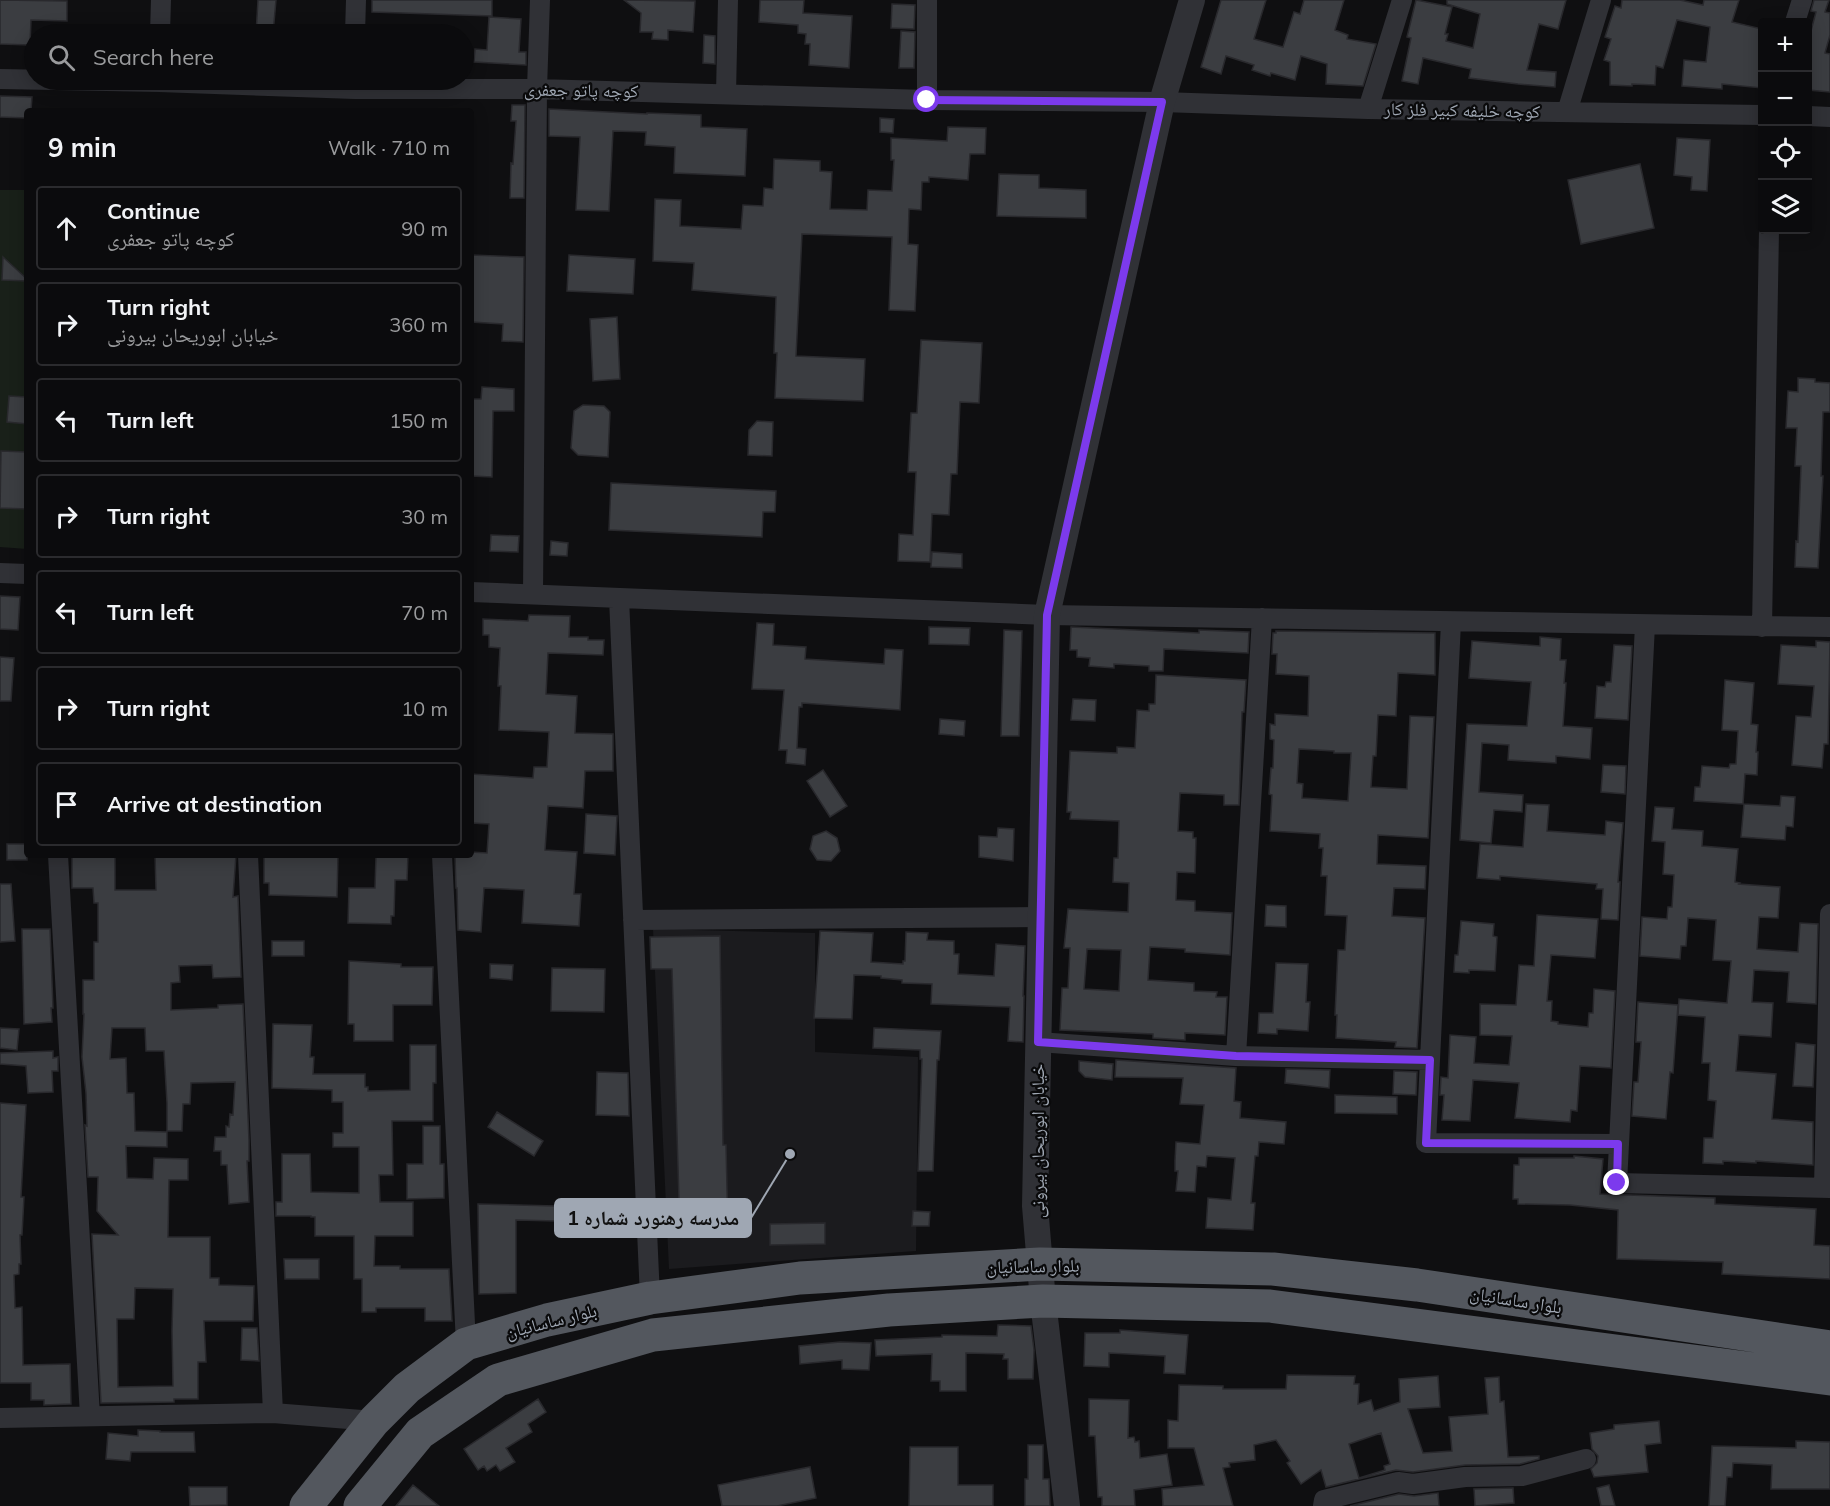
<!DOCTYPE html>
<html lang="en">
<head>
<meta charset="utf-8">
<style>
	body { margin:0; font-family:Mulish,"Noto Naskh Arabic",sans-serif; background:#141416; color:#f1f3f6 }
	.controls { position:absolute; right:18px; top:18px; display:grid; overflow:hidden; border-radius:6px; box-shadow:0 3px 15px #0003 }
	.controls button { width:54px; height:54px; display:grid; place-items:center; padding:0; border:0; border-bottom:2px solid #2b2b2e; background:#0b0b0d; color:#f1f3f6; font:30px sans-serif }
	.stop { position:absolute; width:18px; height:18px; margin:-14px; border:4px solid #7c3aed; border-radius:50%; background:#fff }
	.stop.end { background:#7c3aed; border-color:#fff; box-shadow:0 2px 6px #0008 }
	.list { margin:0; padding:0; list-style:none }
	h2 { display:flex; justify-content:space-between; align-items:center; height:78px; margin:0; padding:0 24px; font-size:26px }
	h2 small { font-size:20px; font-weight:400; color:#9a9b9d }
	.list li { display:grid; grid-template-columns:39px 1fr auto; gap:18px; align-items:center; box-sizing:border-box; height:84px; margin:0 12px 12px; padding:0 12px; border:2px solid #2b2b2e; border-radius:6px }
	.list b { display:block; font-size:22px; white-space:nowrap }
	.list p { margin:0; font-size:20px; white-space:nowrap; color:#9a9b9d }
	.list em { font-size:20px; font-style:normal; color:#9a9b9d }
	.icon { flex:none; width:33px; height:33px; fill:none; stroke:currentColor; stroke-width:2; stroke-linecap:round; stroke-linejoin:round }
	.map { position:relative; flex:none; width:1830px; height:1506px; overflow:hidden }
	.search { position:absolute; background:#0b0b0d; box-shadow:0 3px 15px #0003; left:24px; top:24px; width:450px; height:66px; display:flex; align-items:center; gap:15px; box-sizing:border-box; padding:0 21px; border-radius:33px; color:#9a9b9d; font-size:22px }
	.panel { position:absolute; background:#0b0b0d; box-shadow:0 3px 15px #0003; left:24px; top:108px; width:450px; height:750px; border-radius:6px }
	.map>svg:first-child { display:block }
	.built { fill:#1b1b1e }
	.green { fill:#192019 }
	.building { fill:#3b3d41; stroke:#29292d; stroke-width:1.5; fill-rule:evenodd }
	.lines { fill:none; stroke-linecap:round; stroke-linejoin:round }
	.minor { stroke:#303136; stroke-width:20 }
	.tertiary { stroke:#303136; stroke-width:26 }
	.trunk { stroke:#53575e; stroke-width:33 }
	.route { stroke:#7c3aed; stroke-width:8 }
	.labels { text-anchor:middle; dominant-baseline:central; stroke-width:4.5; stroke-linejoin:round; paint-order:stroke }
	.street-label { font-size:18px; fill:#9fa7b3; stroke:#0a0a0b }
	.leader { fill:none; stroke:#9fa7b3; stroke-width:2 }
	.callout-dot { fill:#9fa7b3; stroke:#0a0a0b; stroke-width:2 }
	.callout { fill:#9fa7b3; stroke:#9fa7b3; stroke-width:2 }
	.callout-label { font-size:20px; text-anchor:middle; font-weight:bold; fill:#111 }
</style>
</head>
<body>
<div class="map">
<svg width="1830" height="1506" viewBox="0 0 1830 1506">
	<rect width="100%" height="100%" fill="#0f0f11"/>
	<path class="built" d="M653,929L815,933V1052L918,1057L916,1251L669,1269Z"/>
	<path class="green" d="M0,190H27V549L0,547Z"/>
	<path class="building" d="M0,0L67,1V21L31,20L30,45L0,44Z
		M258,0H276L273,34H256Z
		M372,0H492V16L372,12Z
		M624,0L695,1L693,32L668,30V40L652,39L653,32H640L641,13Z
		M760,0H804L803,13L852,16L849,68L809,65L810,44H805L806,34L798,33V25L759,22Z
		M1221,0H1266L1254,39L1283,47L1294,12L1300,14L1304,0H1344L1335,30L1348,35L1347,39L1376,44L1363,86L1326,84L1327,64L1301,56L1295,80L1271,73L1270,76L1252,70L1254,65L1226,56L1221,74L1201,67Z
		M1416,0L1452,7L1445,34H1448L1446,41L1473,48L1480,14L1447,4V0H1566L1558,29L1539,24L1527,70L1556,72L1555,87L1518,84L1469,78L1471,69L1423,58L1418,84L1402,81L1411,38L1407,37Z
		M1622,0H1680L1703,5L1704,0H1739L1732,22L1762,29V88L1722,84V89L1682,86L1684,60L1706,62L1710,27L1677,20L1663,68L1656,66L1655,85L1632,84V86L1610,85V62L1604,60L1611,39L1605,37L1615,6L1621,8Z
		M1814,0H1829L1825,12L1830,13V35L1825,53L1830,54V92L1808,90V42L1816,12L1811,11Z
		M892,4L915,5L914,29L891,28Z
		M489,17L521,19L519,52H526V65L474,62L475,49L487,50Z
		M901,31L915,32L914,68H899Z
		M704,35L715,36V64L703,63Z
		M0,96L32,97L31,111H27V118L0,117Z
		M512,105H525L524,198H510L511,163L513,164L516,121H511Z
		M549,109L647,114V113L701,115V127L747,129L745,176L674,173L675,147L645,145L646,132L613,131L609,211L576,210L580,137L549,136Z
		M880,118L894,119L893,133L880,132Z
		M948,127L986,128L985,154H970L968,180L929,177V182H922L921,210L909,209L908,244L918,245L915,311L889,310L892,237L802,234L796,356L865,359L863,401L775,398L777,353H774L776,297L692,290L694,263L653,261L655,199L681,200L680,226L741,229L743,205L763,206L764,188L773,189L774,159L820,161V171L832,172L830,209L867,210L868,190L892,191L894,160H891V138L947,141Z
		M1677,138L1710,140L1707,191L1691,190L1692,177L1674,175Z
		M1640,164L1654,228L1581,244L1568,180Z
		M999,174L1039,175V188L1086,190V218L997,216Z
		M471,255L524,257L523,342L502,341L503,324L471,322Z
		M569,255L635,259L633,294L567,291Z
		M3,257L27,279V281L2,280Z
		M617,317L620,379L593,381L590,319Z
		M921,340L982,343L979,403L960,402L957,474H951L949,515L932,514L930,562L898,561L899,534L913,535L916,472H908L911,413H917Z
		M1798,378L1815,379V382L1830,383V412H1823L1821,476H1823L1818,568L1795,567L1796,541L1798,542L1801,466H1795L1797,428H1786L1788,391L1798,392Z
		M482,387L514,389V411H493L492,477L471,476V399H481Z
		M9,396L27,397V424L7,422Z
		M583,405L604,406L610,412L608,457L578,455L571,448L574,411Z
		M757,421L773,422L772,456L748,455L749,430Z
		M1,451L27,452V509L0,508Z
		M611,483L776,491L775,512H763L762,537L609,530Z
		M491,535L519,536L518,552L490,551Z
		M551,541L568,543L567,556L550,555Z
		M932,552L962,554V568L931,567Z
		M0,596L20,597L18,630L0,629Z
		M529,615L570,616L569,637H588V640H604L603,655L548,653L546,694L577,696L575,733L613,734V771H585L583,808L548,806L545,850L577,852L574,894H581L579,926L522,923L524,890L484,888L481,932L458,930L457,888H456L455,855H471V852L487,853L489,824L471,823V774L533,778L534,767H547L549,732L499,730L501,686H498L500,648L489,647V635H483V619L528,621Z
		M757,623L774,624L773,645L806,647L805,659L884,664L885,649L903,650L900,710L802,703V707H799L797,748L806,749L805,765L786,763L787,750H779L784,690L752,689Z
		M929,627L970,628L969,645L929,644Z
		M1071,627L1199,633V630L1249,632L1248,653L1164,649L1163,671H1149V666L1114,664V668L1089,666L1090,658L1077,657V650H1070Z
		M1004,630L1022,631L1019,736H1001Z
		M1276,631L1435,633V675L1398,673L1396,716L1378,715L1376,756H1373L1371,787L1407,789L1410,716L1434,717L1428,838L1378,835L1377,864L1426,866L1425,889L1394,888L1392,916L1425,918L1417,1048L1395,1047L1396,1042L1336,1038L1337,1015H1335L1338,950H1345L1347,916L1325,915L1327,876H1321L1323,848H1319L1320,834L1270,831L1272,795L1269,794L1271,768H1273L1274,740L1270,739V724L1275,725V714L1308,716L1309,676L1276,674L1277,654H1272L1273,633H1276ZM1299,749L1334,751V753H1351L1348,801L1302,798L1303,784L1297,783Z
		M1540,637L1561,639L1560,660H1566L1564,683H1566L1563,726L1592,728L1590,759L1556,756V763L1508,760L1509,745L1482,743L1479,792L1523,795L1522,812L1494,810L1491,843L1460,840L1467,724L1527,726L1531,682L1469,678L1472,641L1540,646Z
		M1816,641L1830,642L1828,744H1824L1822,768L1792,765L1796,716L1811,717L1814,686L1778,684L1781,645L1816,647Z
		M1614,645L1632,646L1628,720L1595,718L1597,686L1605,687L1606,682H1611Z
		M0,657L14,658L11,701H0Z
		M1156,675L1246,680L1244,712H1242L1239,805H1224V795L1180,793L1178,831L1193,832V838H1196L1195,873L1177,872L1176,900L1195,901V911L1232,913L1230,955L1185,952V949L1150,947L1148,980L1194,983V991L1217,992L1216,997H1227L1225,1035L1185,1033V1040L1153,1038V1034L1060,1030L1062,988H1068L1070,948H1064L1068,909L1128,912L1129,883L1113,882L1114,858H1118L1119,821L1070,819L1071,812H1067L1070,751L1117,753V747L1135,748L1137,710L1149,711V704H1155ZM1087,949L1121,950L1119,991L1084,989Z
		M1725,680L1754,683L1751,724L1758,725L1756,752H1758L1757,775L1745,774L1743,804L1694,801L1695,787H1700L1702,766L1729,768L1730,764H1736L1738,731L1722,730Z
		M1073,699L1096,700L1095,721L1071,720Z
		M940,719L965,721L964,736L939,734Z
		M1603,765L1626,766L1625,794L1601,792Z
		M823,770L847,806L830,817L807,781Z
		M1781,796L1795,797L1793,827L1786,826L1785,840L1741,837L1744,804L1780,806Z
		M1526,804L1549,805L1547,831L1605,835L1606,821L1623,823L1618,882H1620L1618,920L1601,919L1603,889H1596L1597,884L1500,876V880L1477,878L1480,844L1523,847Z
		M1655,807L1674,808L1672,829L1703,831L1702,846L1738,849L1735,882L1740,883L1739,884L1780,887L1778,918L1759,917L1757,949L1798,952L1800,923L1818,924L1816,1004L1787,1002L1789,972L1754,970L1752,1002L1773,1003L1771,1037L1739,1035L1736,1071L1776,1074L1772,1119L1813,1122V1165L1756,1161V1163L1723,1161V1164L1703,1163L1704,1138H1713L1716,1101L1708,1100L1710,1063H1702L1705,1017L1678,1015L1679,999L1727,1003L1731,961L1713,960L1716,920L1688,918L1686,946H1681L1680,959L1640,956L1642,917L1667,919L1668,907H1672L1674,875L1663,874L1665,842L1652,841Z
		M586,814L617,816L615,855L584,853Z
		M998,828L1014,829L1013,861L979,857V836L997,837Z
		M826,831L837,838L840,851L831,861L817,860L810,849L813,836Z
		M7,844H27V860H7Z
		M72,855H115V890H156L155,855H236L233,897L238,896L241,977L213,978L212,965L179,966L180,982L171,983V1010L218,1008V1005L243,1004L249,1140V1161H247L249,1202L229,1204L227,1165H221V1151H214L215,1137H226V1126L229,1127L230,1114L233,1115L235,1082L191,1083L190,1104H183L182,1131H167V1103L164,1051H146L145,1028H112L110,1059L126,1058L127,1093H134L135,1131L167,1132V1147L126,1146L127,1178L153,1179L154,1158L188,1159V1180H169L168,1237H210V1278H219V1285L254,1286L253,1321H204L206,1362H198V1399H174V1402L101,1403L92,1234L118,1235L97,1211L98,1177H88L85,1125L87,1126L86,1093L82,1057L84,1014H83V980H94V942H98V903H94L93,888H72ZM135,1288L173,1289L172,1331L173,1386L118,1387L117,1319H134Z
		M264,855H338L337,897L269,895V883H264Z
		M376,855H408L407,880H395L394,916H391V924L348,923L349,888H375Z
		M0,884H11L15,941L0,942Z
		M1266,905L1286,906V927L1265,926Z
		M1537,915L1598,919L1595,958L1551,955L1547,1001H1552L1551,1021L1558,1022V1024L1588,1027L1589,1013H1593L1594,989L1615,991L1611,1068L1580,1066L1577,1111L1571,1110L1570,1122L1515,1118L1519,1083L1473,1080L1470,1121L1442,1120L1444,1095H1440L1441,1077L1448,1078L1450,1035L1476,1037L1474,1063L1509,1065L1512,1036L1480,1035V1004L1516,1005L1519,965L1534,966Z
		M1461,921L1494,924L1493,936L1497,937L1495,971L1469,970V973L1454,972L1455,955H1458Z
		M22,929H50L53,1008H51L52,1022L24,1024Z
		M820,931L873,933L871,962L903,964V961H905L906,932L928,933L927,940L954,941V954H959L958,974L994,976L996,944L1025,946L1023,996H1024L1023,1042L1008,1041L1010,1007L931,1004L932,984L902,983V980L881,978V976L854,975L852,1019L814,1018Z
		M720,936L723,1145H726L728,1232L680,1233L672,969H651L650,937Z
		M272,941H304V956H272Z
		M349,961L401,964V967H433L432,1005H393V1041H354V1024H348Z
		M1276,963L1308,964L1306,1002H1310L1308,1031L1277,1029V1034L1258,1033L1259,1013H1273Z
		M490,964L513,965L512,980L490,978Z
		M552,968L605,969L604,1012L551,1011Z
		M1638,1002L1678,1005L1673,1073L1670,1072L1666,1119L1632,1116L1634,1082H1638L1641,1042H1636Z
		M273,1024L312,1025L310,1057H314L313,1074H365V1087H368V1091L410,1090V1045H436V1083H433V1121H392L393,1175H379L380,1202H413V1236H375L374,1266H400V1269H449L452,1321H425V1308H376V1312H362V1279H354V1236H315V1217H311V1216H276V1202H282V1154H310L311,1192L359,1193V1147H333V1133H343V1102H332V1090L272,1088Z
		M0,1028L19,1029L17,1050L0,1048Z
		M874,1028L941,1031L939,1060H937L933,1171H918L922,1059H920V1050L873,1048Z
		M1796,1043L1815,1045L1813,1087L1793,1086Z
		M53,1051V1058L58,1057V1071H52L53,1092L28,1093L26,1066L0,1064V1053Z
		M1116,1060L1236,1068L1234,1101L1241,1102L1240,1118L1286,1122L1284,1144L1259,1142L1258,1156H1255L1251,1203H1255L1253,1230L1206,1228L1208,1198L1231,1200L1235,1158L1207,1156L1206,1167L1197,1166L1195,1192L1176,1191L1178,1171H1175V1161L1176,1142L1200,1144L1204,1105L1180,1104L1183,1078L1115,1077Z
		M1079,1061L1113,1064L1112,1080L1085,1077L1079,1071Z
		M1286,1069L1330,1070L1329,1088L1285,1083Z
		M1394,1071L1417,1072L1416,1095L1393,1094Z
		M597,1072L628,1073L629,1116L596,1115Z
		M1335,1095L1397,1097V1114L1335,1113Z
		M0,1103L26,1105L21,1197H24L22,1235H20L21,1264H19V1274L14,1275L15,1308L22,1307L23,1365L70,1364L71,1404L44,1405V1400H31V1383H0Z
		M497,1112L543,1141L534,1156L488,1127Z
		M423,1126H440V1164H444V1198L407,1199V1164H423Z
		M1574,1156L1603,1159L1600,1194L1715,1198V1204L1816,1209L1814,1245L1830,1246V1279L1722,1274L1723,1262L1617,1259L1618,1210L1570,1205L1518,1204V1199H1513L1514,1165H1519V1158H1574Z
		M478,1204L556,1206V1221L516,1220V1293L479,1294Z
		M913,1211L930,1212L929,1226H912Z
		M825,1223V1244L770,1245V1224Z
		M284,1259H319V1279H285Z
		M998,1325L1031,1326L1034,1350L1033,1379H1008V1359H1003L1004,1354L966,1353V1391H940V1381H931L932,1354L876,1356L875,1340L942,1337V1335L997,1336Z
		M242,1328H257L259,1361L241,1360Z
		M1120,1330L1188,1335L1185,1374L1164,1373L1165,1356L1109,1353V1367L1084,1366L1085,1333H1120Z
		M840,1342L871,1343L869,1370L842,1369V1360L800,1364L799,1346Z
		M1287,1375L1355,1376L1354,1384H1359L1358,1404L1371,1400L1374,1411L1400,1402L1399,1379L1438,1376L1440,1407L1408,1409L1423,1453L1452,1451L1449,1417L1488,1414L1485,1378L1499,1377L1500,1402L1504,1401L1508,1457L1539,1456V1459L1520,1464L1465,1465L1413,1472L1396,1470L1326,1487L1321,1470L1301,1484L1287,1463L1290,1461L1276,1440L1254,1445L1255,1460L1229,1463L1230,1467L1223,1468L1233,1506H1163L1162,1489L1204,1485L1194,1448H1168V1420L1178,1421L1179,1385L1223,1386V1389H1286ZM1381,1433L1390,1464L1384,1466L1385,1470L1359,1478L1349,1444Z
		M538,1399L546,1412L528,1424L532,1432L506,1448L515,1462L500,1471L496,1465L487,1471L484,1466L478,1470L464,1449Z
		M1089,1399L1129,1400L1128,1438L1134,1437L1135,1442L1139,1441L1140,1458L1167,1454L1172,1485L1134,1490L1135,1506H1102V1497H1098L1095,1436H1089Z
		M1659,1421L1661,1443L1645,1445L1648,1472L1594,1477L1591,1469L1597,1463L1598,1456L1592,1449L1590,1433L1614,1429V1425Z
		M138,1430L160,1431V1432H194L195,1452H131L130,1461L106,1459L108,1433L138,1436Z
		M1796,1441L1830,1442V1489H1771L1772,1465L1733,1463L1732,1477H1727L1725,1506H1709L1712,1446L1796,1448Z
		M1028,1445H1043V1479H1049L1050,1506H1025V1479H1028Z
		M910,1447H958V1485H993V1506H909Z
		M810,1467L816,1498L777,1506H722L718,1485Z
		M413,1485L439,1506H396Z
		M1609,1485L1615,1506H1601L1597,1488Z
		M189,1487H227V1505L190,1506Z
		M1513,1488L1514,1503L1475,1506L1474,1489Z
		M1438,1493L1439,1506H1350L1399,1494L1414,1496Z"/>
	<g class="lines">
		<path class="minor" d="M1795,22L1802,0
			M160,34L161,0
			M355,34L356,0
			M0,79L159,82L355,89H537L927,100L1162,102L1368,109L1762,115
			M726,94L728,0
			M927,100V0
			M1368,109L1402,0
			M1567,112L1601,0
			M1808,116L1830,117
			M0,573L27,574
			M471,592L1047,615L1830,627
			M533,594L537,89L540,0
			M619,598L650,1298
			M1451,622L1426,1143L1619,1144L1617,1183L1830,1188
			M1762,627L1769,230
			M58,855L90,1416
			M248,855L273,1413
			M442,855L466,1344
			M633,920L1041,917
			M1038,1042L1236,1056L1430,1060
			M1236,1056L1262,618
			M1619,1144L1645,625
			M1824,1188L1830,914
			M0,1418L273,1413L374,1421
			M1323,1506L1324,1500L1398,1482L1413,1484L1465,1477L1522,1476L1586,1459"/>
		<path class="tertiary" d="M1067,1506L1043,1301L1035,1206L1047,615L1162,102L1192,0"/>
		<path class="trunk" d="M306,1506L374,1421L407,1388L466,1344L547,1320L650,1298L800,1278L1040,1264L1273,1269L1417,1285L1830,1347
			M360,1506L420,1433L498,1380L653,1335L889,1310L1043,1301L1270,1306L1830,1379"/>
	</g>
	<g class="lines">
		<path class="route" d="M927,100L1162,102L1047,615L1038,1042L1236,1056L1430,1060L1426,1143L1618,1144L1617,1183"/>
	</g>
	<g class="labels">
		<g class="street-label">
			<text transform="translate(581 90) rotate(1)">کوچه پاتو جعفری</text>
			<text transform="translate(1462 110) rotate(1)">کوچه خلیفه کبیر فلز کار</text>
			<text transform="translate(1037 1141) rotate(-90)">خیابان ابوریحان بیرونی</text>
			<text transform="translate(1033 1266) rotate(-1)">بلوار ساسانیان</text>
			<text transform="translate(1516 1300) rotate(9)">بلوار ساسانیان</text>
			<text transform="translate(551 1321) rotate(-14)">بلوار ساسانیان</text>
		</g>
	</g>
	<path class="leader" d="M790 1154L751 1218"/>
	<circle class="callout-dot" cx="790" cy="1154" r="6"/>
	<rect class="callout" x="555" y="1199" width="196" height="38" rx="6"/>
	<g class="callout-label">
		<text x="653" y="1225">مدرسه رهنورد شماره 1</text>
	</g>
</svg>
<div class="controls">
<button>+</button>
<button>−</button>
<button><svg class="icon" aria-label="locate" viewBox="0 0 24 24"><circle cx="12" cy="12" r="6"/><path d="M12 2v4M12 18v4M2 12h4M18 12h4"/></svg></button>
<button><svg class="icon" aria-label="layers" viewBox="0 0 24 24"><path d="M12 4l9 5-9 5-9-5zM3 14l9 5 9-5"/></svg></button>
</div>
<div class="stop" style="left:927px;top:100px"></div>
<div class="stop end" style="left:1617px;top:1183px"></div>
<div class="search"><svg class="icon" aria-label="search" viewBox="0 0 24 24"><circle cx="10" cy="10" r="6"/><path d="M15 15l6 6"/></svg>Search here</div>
<section class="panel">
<h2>9 min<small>Walk · 710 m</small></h2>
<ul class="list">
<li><svg class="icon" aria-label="ahead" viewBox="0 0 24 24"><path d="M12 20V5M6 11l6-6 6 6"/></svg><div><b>Continue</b><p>کوچه پاتو جعفری</p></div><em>90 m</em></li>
<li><svg class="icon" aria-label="right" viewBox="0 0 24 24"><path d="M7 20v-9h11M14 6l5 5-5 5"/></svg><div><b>Turn right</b><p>خیابان ابوریحان بیرونی</p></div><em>360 m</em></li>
<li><svg class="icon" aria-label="left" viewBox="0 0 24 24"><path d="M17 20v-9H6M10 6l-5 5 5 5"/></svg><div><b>Turn left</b></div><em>150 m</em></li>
<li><svg class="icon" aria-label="right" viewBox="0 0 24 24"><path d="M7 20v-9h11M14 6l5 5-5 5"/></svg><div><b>Turn right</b></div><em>30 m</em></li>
<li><svg class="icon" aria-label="left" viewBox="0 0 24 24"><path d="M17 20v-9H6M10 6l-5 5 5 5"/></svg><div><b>Turn left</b></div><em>70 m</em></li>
<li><svg class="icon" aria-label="right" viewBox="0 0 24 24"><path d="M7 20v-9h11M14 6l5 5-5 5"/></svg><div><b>Turn right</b></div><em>10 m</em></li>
<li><svg class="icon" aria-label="arrive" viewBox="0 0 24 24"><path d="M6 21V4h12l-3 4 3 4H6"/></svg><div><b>Arrive at destination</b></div></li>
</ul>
</section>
</div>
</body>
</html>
